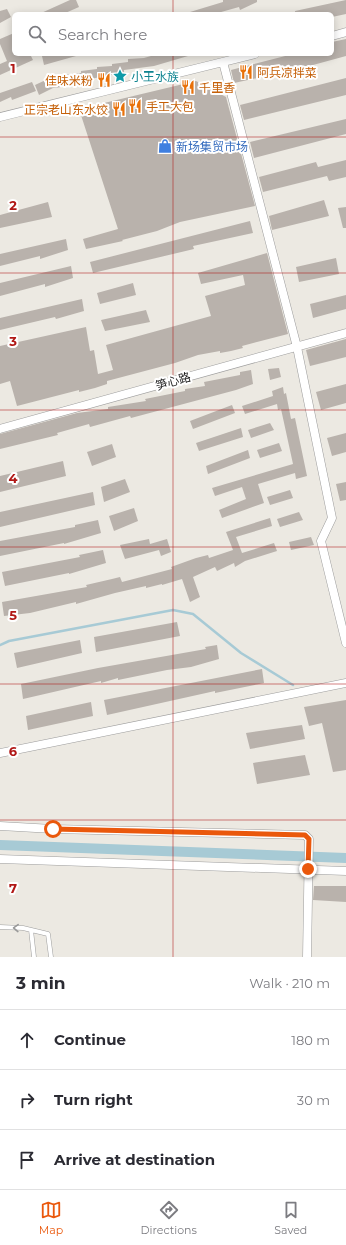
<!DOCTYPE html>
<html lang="en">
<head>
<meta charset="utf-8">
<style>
	body { margin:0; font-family:Montserrat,"Noto Sans SC",sans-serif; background:#f2f2f3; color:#2b2b33 }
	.stop { position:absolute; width:12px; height:12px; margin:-9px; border:3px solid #ea580c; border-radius:50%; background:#fff }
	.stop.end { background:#ea580c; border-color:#fff; box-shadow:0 1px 4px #0008 }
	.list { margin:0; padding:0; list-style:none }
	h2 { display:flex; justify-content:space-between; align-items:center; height:52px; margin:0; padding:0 16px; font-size:17px }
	h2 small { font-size:13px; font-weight:400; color:#7c7c81 }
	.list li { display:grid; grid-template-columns:26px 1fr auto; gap:12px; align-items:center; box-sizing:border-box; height:60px; padding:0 16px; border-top:1px solid #e1e1e2 }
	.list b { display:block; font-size:15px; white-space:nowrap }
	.list em { font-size:13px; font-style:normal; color:#7c7c81 }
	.icon { flex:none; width:22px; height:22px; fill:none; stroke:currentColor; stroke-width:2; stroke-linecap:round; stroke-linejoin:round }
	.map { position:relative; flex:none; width:346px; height:957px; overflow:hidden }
	.search { position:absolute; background:#fff; box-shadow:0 2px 10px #0003; left:12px; right:12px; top:12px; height:44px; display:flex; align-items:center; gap:10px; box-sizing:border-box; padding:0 14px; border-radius:6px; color:#7c7c81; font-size:15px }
	.sheet { height:232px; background:#fff }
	nav { display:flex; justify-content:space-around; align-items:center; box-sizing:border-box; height:56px; border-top:1px solid #e1e1e2; background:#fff; font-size:11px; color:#7c7c81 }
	nav a { display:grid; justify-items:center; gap:2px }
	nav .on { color:#ea580c }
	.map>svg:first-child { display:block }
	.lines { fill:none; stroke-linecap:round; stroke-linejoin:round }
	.stream { stroke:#a7cad5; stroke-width:2.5 }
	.canal { stroke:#a7cad5; stroke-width:10 }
	.building { fill:#b9b2ac }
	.service-casing { stroke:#9d9d9d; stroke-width:5 }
	.minor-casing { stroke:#9d9d9d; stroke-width:9 }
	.service { stroke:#fff; stroke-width:4 }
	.minor { stroke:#fff; stroke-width:8 }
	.oneway { stroke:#999 }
	.route { stroke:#ea580c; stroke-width:5 }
	.grid { fill:none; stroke:#b11816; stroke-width:1; stroke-opacity:0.55 }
	.labels { text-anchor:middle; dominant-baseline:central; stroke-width:4; stroke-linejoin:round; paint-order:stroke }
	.food-label { font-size:12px; fill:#c56008; stroke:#fff; text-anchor:start }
	.culture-label { font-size:12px; fill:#0d838f; stroke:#fff; text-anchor:start }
	.shop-label { font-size:12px; fill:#366cbe; stroke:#fff; text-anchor:start }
	.street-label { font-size:12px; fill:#1c1c1c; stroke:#fff }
	.grid-label { font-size:13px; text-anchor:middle; font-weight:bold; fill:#b11816; stroke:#fff; stroke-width:4; stroke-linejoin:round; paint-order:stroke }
</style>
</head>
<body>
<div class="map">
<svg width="346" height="957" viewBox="0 0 346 957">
	<rect width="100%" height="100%" fill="#ece9e2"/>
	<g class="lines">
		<path class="stream" d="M0,645L9,641L173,610L193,614L241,653L293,685"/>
		<path class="canal" d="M0,845L346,858"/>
	</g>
	<path class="building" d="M70,0H76L79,7L63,14H39Z
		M223,0H257V2L240,10L239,7L214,14H190V12L223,2Z
		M346,0V14L332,17V14H295V11Z
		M7,9L11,17L0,23V11Z
		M14,33V54H30L33,60L0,75V64L7,61L0,44V39Z
		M346,39V56L291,71L234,83L231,70L293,54H332V42Z
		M49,54H76V56L44,65L42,56Z
		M158,54H188V56L154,66L124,70V72L62,85V87L53,88L39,95L35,85L50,78L65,77V75L81,73V71L97,69V67L112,66V64L128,62V59L144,58Z
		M346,78V95L244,120L240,105Z
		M196,81L226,97L255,206L180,222L157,231L122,240L123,241L86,249L83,239L118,229L79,109Z
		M32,82L36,91L12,100L11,97L0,102V93Z
		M346,119V134L254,158L250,142Z
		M346,160V177L329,181L327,176L263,192L259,177L316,162L318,167Z
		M324,200L329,216L272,230L269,216Z
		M48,202L52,217L0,228V215Z
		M346,207V228H343L338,208Z
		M250,221L253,233L193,246L194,249L93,273L90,262Z
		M66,239L68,250L40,259V256L0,266V254Z
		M267,253L288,334L242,346L243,348L231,351L220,353V351L198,355L175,363L107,381V384L95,388L79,392V390L17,406L10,381L0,384V346L86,327L90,351L94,350L98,374L113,370L106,345L211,316L205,296L245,285L243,275L201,284L198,273Z
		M336,258L339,274L299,282L296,267Z
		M71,266L73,278L45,287V284L0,296V283Z
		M133,283L136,295L100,304L97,293Z
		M346,295V309L313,318L310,304Z
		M82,299L84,311L56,319L55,317L0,330V318Z
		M146,310L150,322L105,331L101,320Z
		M346,339V357L310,366L306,350Z
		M279,368L281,377L270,380L268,369Z
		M251,370L253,384L236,390L131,418L130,416L90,427L89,424L57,433L58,435L0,449V434L77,413L108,409V407L146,401L145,399L185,391V389L205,386L204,382L240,375V372Z
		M346,384V403L321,410L316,392Z
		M283,387L284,394L286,393L291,419L295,418L307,476L296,479L295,473L258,484L264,503L222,518L219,510L246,499L242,487L215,496L212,488L293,464L281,409L278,410L277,404L245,414L242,406L273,396L272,391Z
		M232,405L235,413L193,429L190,421Z
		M270,423L274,430L251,438L248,430Z
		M241,428L243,437L199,451L196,443Z
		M346,433V452L332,456L327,438Z
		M279,443L282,451L260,458L257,450Z
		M112,444L116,457L92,466L87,452Z
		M248,450L250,458L208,474L206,466Z
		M63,461L66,476L0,492V476Z
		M125,479L130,492L104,502L101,487Z
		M346,482V500L340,501L336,484Z
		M290,490L293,498L270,505L267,497Z
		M93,492L95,505L0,527V512Z
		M134,508L138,521L114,531L109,516Z
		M299,512L303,520L280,527L277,519Z
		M270,518L272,526L236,537L242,553L274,543L277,551L245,561L235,567L234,563L217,571L215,567L193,577L200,597L190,602L182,579L162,585V584L146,588V586L115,593L76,604V602L30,613L4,616L2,602L87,587L86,585L112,579L120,577L122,582L172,569L171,567L196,558L208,555L209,558L233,550L226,532Z
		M98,520L101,533L64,544V543L0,556V541L75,527V525Z
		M311,537L314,545L291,550L289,542Z
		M149,539L150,544L167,539L171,552L161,556L159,550L125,559L120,545Z
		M103,550L106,563L69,574V573L5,586L2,572L80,557L79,555Z
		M177,622L180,636L96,652L94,637Z
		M80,640L82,653L17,668L14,653Z
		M217,645L219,659L191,667L167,670L118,680V678L101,683V681L23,699L21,684L98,668L206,649L205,647Z
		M262,669L264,683L215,693V691L107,715L104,700Z
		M346,700V770L333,772L322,723L309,726L304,707Z
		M91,702L93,716L28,730L26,716Z
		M302,725L305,739L250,749L246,733Z
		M305,755L310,775L257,784L253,763Z
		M314,886H346V902L313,900Z"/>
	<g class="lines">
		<defs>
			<path id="service" d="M0,927L23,928L48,934L51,957
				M31,930L34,957"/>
			<path id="minor" d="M332,36L346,32
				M223,62L297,347L332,518L321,541L346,643
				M0,117L255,54
				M0,429L346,333
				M0,753L346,683
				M0,826L53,829L305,835L309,839L307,957
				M0,859L346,871"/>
		</defs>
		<use href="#service" class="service-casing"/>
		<use href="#minor" class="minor-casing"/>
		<use href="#service" class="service"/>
		<use href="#minor" class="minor"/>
	</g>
	<defs><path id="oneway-chevron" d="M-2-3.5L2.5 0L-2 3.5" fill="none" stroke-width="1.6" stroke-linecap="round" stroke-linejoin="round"/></defs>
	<use class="oneway" href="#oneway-chevron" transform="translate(16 928) rotate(-178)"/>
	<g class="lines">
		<path class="route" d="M53,829L305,835L309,839L308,869"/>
	</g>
	<path class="grid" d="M173,0V14M173,54V957M0,137H346M0,273H346M0,410H346M0,547H346M0,684H346M0,820H346"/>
	<defs>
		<symbol id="restaurant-bare" viewBox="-9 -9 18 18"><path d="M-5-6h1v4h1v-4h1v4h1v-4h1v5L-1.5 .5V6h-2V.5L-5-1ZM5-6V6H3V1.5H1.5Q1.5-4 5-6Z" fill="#e8710a" stroke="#fff" stroke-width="2.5" paint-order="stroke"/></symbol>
		<symbol id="sight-bare" viewBox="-9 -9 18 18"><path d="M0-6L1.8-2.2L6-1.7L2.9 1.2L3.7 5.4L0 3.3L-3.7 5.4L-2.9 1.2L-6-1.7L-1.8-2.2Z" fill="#0f9aa8" stroke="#fff" stroke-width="2.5" paint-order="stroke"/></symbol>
		<symbol id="shop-bare" viewBox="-9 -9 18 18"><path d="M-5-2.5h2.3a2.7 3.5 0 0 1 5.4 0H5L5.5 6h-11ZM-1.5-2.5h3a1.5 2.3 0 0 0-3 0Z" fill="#3f7fe0" stroke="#fff" stroke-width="2.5" paint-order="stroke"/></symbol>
	</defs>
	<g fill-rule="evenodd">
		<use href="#restaurant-bare" x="236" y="62" width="20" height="20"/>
		<use href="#sight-bare" x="110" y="66" width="20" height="20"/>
		<use href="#restaurant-bare" x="94" y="70" width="20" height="20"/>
		<use href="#restaurant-bare" x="178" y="77" width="20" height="20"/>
		<use href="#restaurant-bare" x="125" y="96" width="20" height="20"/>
		<use href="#restaurant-bare" x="109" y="99" width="20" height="20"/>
		<use href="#shop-bare" x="155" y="136" width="20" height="20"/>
	</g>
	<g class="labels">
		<g class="food-label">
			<text x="257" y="72">阿兵凉拌菜</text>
			<text x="93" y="80" text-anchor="end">佳味米粉</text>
			<text x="199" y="87">千里香</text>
			<text x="146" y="106">手工大包</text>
			<text x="108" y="109" text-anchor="end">正宗老山东水饺</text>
		</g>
		<g class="culture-label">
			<text x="131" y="76">小王水族</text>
		</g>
		<g class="shop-label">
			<text x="176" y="146">新场集贸市场</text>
		</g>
		<g class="street-label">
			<text transform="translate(173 381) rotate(-16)">笋心路</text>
		</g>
	</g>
	<g class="grid-label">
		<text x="13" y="73">1</text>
		<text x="13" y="210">2</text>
		<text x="13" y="346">3</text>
		<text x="13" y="483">4</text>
		<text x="13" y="620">5</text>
		<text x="13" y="756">6</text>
		<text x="13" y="893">7</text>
	</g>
</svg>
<div class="stop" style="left:53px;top:829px"></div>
<div class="stop end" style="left:308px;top:869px"></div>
<div class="search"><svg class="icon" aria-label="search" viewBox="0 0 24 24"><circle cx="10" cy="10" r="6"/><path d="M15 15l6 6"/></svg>Search here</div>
</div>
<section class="sheet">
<h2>3 min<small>Walk · 210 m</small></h2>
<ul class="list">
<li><svg class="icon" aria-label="ahead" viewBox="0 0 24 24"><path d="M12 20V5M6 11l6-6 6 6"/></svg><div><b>Continue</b></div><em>180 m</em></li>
<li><svg class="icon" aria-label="right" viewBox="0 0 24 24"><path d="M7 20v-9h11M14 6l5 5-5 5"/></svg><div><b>Turn right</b></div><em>30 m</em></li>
<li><svg class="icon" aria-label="arrive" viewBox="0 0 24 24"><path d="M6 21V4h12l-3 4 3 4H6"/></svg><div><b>Arrive at destination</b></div></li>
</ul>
</section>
<nav>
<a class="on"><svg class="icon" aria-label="map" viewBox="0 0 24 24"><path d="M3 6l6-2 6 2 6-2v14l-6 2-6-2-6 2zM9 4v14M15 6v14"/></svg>Map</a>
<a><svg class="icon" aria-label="directions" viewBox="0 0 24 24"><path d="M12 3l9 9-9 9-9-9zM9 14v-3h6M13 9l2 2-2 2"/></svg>Directions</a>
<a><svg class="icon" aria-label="saved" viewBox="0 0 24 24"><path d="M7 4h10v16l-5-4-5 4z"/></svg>Saved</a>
</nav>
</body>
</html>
